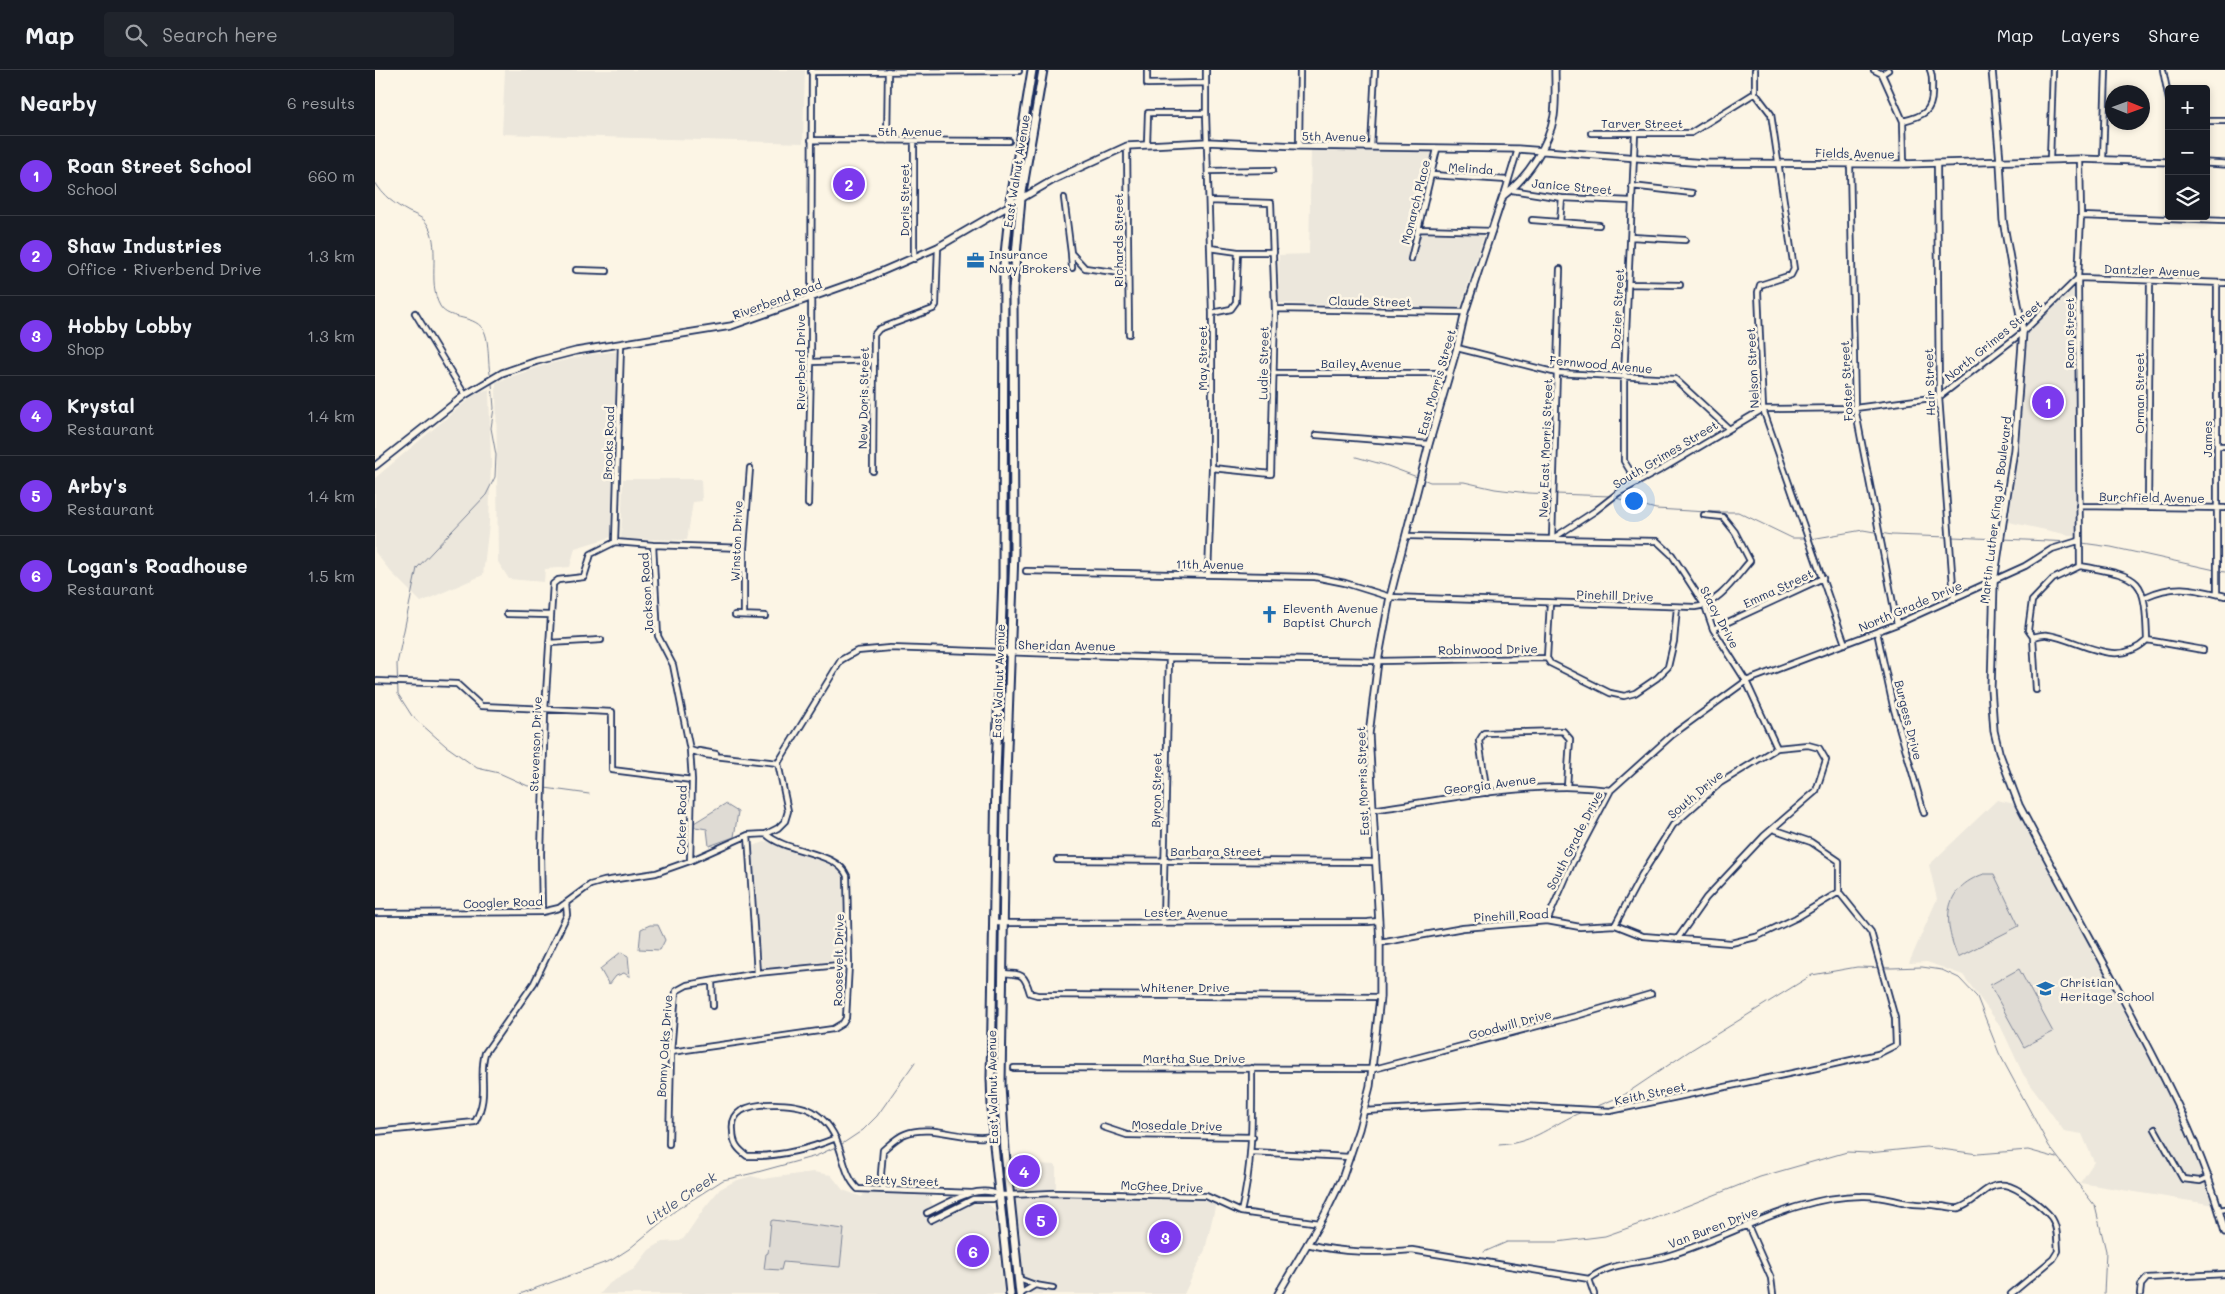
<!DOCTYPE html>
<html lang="en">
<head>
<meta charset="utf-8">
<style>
	body { margin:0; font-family:Mali,sans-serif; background:#20242c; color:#f1f3f6 }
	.controls { position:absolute; right:15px; top:15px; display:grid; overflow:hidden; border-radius:5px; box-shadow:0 2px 8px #0003 }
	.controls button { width:45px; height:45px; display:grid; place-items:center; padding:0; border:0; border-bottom:1px solid #363941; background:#171b24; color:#f1f3f6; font:25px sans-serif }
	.compass { position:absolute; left:1730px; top:15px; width:45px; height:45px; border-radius:50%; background:#171b24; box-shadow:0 2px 8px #0003; rotate:91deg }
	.you { position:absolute; left:1258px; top:430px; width:18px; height:18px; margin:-12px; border:4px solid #fff; border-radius:50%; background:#1a73e8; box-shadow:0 0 0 8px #1a73e833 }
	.badge { display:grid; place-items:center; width:32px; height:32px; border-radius:50%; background:#7c3aed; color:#fff; font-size:16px; font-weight:700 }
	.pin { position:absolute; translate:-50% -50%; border:2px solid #fff; box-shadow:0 1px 5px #0006 }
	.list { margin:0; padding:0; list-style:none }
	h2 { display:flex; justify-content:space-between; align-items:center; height:65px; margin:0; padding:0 20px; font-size:21px }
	h2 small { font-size:16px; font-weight:400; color:#9ea1a6 }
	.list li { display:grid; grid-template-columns:32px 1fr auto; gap:15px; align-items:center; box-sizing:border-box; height:80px; padding:0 20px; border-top:1px solid #363941 }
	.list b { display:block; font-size:19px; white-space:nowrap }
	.list p { margin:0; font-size:16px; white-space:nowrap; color:#9ea1a6 }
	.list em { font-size:16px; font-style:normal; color:#9ea1a6 }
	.icon { flex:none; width:28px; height:28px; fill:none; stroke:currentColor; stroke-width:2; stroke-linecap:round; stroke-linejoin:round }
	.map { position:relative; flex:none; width:1850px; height:1224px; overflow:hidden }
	header { display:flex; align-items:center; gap:30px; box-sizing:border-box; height:70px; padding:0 25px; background:#171b24; border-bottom:1px solid #363941 }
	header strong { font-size:24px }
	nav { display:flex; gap:28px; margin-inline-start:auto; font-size:18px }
	.search { width:350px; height:45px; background:#20242c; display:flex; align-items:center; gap:12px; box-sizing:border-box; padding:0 18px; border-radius:5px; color:#9ea1a6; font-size:19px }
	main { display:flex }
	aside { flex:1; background:#171b24 }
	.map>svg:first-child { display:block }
	.built { fill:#ece7dc }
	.green { fill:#dfdbd4; stroke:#7d8599 }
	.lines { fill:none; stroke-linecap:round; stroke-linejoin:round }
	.stream { stroke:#767f94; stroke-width:1 }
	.street-casing { stroke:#1b2f5e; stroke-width:8 }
	.secondary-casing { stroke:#1b2f5e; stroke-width:9 }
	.primary-casing { stroke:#1b2f5e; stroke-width:11 }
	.street { stroke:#fcf5e5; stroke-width:4.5 }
	.secondary { stroke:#fcf5e5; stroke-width:5.5 }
	.primary { stroke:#fcf5e5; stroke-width:7 }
	.labels { text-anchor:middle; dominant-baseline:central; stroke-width:5; stroke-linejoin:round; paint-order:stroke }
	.street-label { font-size:12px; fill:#1b2f5e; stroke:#fcf5e5 }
	.poi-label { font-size:12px; fill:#1b2f5e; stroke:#fcf5e5; text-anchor:start }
	.water-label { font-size:14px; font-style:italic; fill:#485779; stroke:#fcf5e5 }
</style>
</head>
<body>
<header>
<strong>Map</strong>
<div class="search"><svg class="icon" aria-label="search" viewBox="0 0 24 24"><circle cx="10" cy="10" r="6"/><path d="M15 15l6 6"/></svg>Search here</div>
<nav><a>Map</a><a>Layers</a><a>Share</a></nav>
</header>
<main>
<aside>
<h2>Nearby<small>6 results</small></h2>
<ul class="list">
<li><span class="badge">1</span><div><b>Roan Street School</b><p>School</p></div><em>660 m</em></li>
<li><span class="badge">2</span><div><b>Shaw Industries</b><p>Office · Riverbend Drive</p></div><em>1.3 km</em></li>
<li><span class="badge">3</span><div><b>Hobby Lobby</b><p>Shop</p></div><em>1.3 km</em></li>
<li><span class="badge">4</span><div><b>Krystal</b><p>Restaurant</p></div><em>1.4 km</em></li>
<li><span class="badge">5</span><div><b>Arby's</b><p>Restaurant</p></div><em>1.4 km</em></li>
<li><span class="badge">6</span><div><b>Logan's Roadhouse</b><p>Restaurant</p></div><em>1.5 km</em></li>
</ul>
</aside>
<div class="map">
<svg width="1850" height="1224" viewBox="0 0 1850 1224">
	<rect width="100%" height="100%" fill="#fcf5e5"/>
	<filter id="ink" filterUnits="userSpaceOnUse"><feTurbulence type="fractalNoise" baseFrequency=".02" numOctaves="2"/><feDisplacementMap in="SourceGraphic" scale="10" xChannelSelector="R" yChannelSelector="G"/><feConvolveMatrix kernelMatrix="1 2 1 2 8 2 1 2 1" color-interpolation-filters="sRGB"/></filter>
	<g filter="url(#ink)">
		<path class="built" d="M130,0H430L428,73L127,64Z
			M936,80H1059L1039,161L1110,162L1085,239L904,233V185L934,184Z
			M1703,208V467L1629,451L1635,410L1648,262Z
			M244,281L240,466L200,478L195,497L170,499L169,512L134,509L123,492L121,312L170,295L212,285Z
			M114,319L116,395L114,454L108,505L46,532L16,502L0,482V408L100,324Z
			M248,409H326L327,431L318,432L312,470L246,469Z
			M1622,730L1644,735L1802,1034L1846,1136L1705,1113L1719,1092L1707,1064L1689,1061L1648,1004L1626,957L1588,905L1552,892L1534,893L1562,829L1554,795Z
			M393,771L460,794L470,805V889L387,899L374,777Z
			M634,1093L681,1095V1120L686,1126L826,1129L841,1133L830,1180L809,1224H649Z
			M438,1102L456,1105L468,1120L487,1127L490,1122L552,1123L564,1149L593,1135L612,1133L619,1139L629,1224H225L235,1213L259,1199L274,1180L287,1172L305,1171L309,1168L330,1137L345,1119L360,1111L376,1106L388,1109Z"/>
		<path class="green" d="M350,734L363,742L359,767L334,776L332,759L314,756Z
			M1609,804H1619L1644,856L1583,887C1568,852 1567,818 1609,804Z
			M275,855H283L290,870L285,880L264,879L266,859Z
			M246,882L253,886L255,907L249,903L241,906L234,915L225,899Z
			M1644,899L1678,962L1649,977L1615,915Z
			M398,1150L469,1159L465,1197L408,1192L406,1200L389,1199L391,1184L393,1183L396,1151Z"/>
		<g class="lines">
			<path class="stream" d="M0,112C9,127 18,133 34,142C39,144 46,147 50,151C68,173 51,212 65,236C74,252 102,243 110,263C114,273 113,293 115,304
				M117,314L119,338L116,358L121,385L120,407L111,425L42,498L22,594L23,624L37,646L71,676L102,698L124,703L153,716L166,718
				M981,387L1010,395L1042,407
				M1048,409L1055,412H1089L1120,419L1153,423L1235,426
				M1241,428L1281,439L1332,442H1363L1417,468H1432
				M1577,467L1623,469
				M1436,469L1488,460L1517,465L1573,467
				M1627,469L1696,472
				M1707,473L1736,477L1840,500
				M1844,501L1850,502
				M170,718L214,724
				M1218,1038L1249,1025L1316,980L1437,905L1482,897L1516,898L1547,897L1567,900L1584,908L1602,927L1624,983L1674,1076L1720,1136L1731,1181L1729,1224
				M1124,1075C1161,1073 1176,1054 1207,1042
				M1109,1182L1132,1172H1182L1230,1166L1276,1150L1385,1107L1472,1082L1494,1083L1551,1077L1603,1084L1653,1080L1682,1088
				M145,1224L237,1190L254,1179L301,1140L348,1110L379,1103L441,1086L467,1074L488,1060L502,1046L540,992"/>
			<defs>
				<path id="street" d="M772,0V14L831,13
					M831,0V43L837,243V398L833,504
					M1499,0L1507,4
					M1788,0L1794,30
					M436,2L644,1
					M1507,4L1528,51L1529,94
					M1507,4L1513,0
					M1380,23V0
					M1528,51C1548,46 1558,42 1557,20C1557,13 1558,6 1555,0
					M1831,51H1850
					M1216,63H1316L1380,23L1396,44L1419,199L1416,205L1385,215L1383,222L1388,339L1470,574
					M1260,63L1249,307V391L1262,412
					M436,70L634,71
					M512,71L513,1
					M539,72V189
					M772,74L773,43H831
					M752,76L754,264
					M924,76L925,0
					M996,77L1000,0
					M1675,89L1678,0
					M1728,89L1731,0
					M1475,93L1480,338L1522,554
					M1562,93L1564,327L1579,529
					M833,101L898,100
					M1057,105L1132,110
					M1257,116L1317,123
					M1137,120L1187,128L1256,131
					M1129,125L1143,79
					M689,128L696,183L710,198L753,204
					M834,131L896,133L900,239L896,404L837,398
					M1706,146L1850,151
					M1157,150L1224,155
					M1185,152L1187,128
					M1044,159L1117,161
					M1256,167L1310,170
					M835,178L863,182H899
					M696,183L697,198
					M1036,189L1062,79
					M1185,199L1177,469L1282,471L1297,485L1330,536L1338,559L1371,611L1402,678
					M201,200L232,201
					M1842,213V524
					M1253,214L1305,215
					M900,239L1090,242
					M40,243L90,325
					M837,243L856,239L861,232L863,182
					M1082,278L1182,303L1300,309L1353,358
					M436,292L499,290
					M898,303H1073
					M941,365L1054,374
					M1842,376H1850
					M498,401L499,265L504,259L558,239L561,235L563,177
					M433,434L436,292L437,0
					M1704,436L1850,438
					M1773,436L1775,210
					M1032,466L1177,469L1220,441L1243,423L1287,399L1388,339L1480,338L1564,327L1648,262L1703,208L1850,213
					M240,472L246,275
					M278,475L283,566L298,595L315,680L317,710L315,791
					M1705,496L1703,208L1706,146L1705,89
					M1705,496C1767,507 1770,506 1772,570C1741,600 1706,570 1673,565C1668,564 1662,566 1658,567L1653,560L1657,531L1678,509Z
					M651,501L940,507L970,513L1015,527L1320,537C1343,535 1360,508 1375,491L1360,462L1348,447L1329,445
					M1770,527C1800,513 1819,519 1850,526
					M132,544L175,545
					M360,545L390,546
					M369,545V478L375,398
					M1338,559L1448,508
					M1502,562L1518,636L1549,743
					M1658,567L1661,620
					M1772,570L1828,580
					M174,573L226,570
					M1172,588L1175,533
					M0,611L82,614L106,636L237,642V700L317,710
					M315,680L330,685L403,693
					M324,681L341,684
					M1112,723L1104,671L1109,663L1188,661L1195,669L1192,717
					M997,740C1061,731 1125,717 1190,717C1206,717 1221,719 1236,720
					M373,765L382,903
					M682,790L1001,792
					M167,842L166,784L170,640L178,514L183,510L209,507L216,484L240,472L278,475L369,478
					M0,843L167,842L184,838L215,815L229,811L281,803L315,791L373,765L391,764L403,758L410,751L413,741L403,693L466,590L482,581L515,578L794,588L1003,591L1172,588L1175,593L1235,623L1249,626L1260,623L1282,608L1293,597L1299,571L1302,537
					M1172,851L1197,794L1236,720L1297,665L1371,611L1522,554L1650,496L1677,479L1703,471
					M788,852L794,588
					M618,853L993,852L1004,851
					M1240,855L1266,806L1298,755L1345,713L1402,678L1433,675L1444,678L1451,690L1441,721L1389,766L1331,828L1303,868
					M1005,873L1088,858L1172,851L1205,857L1240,855L1268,866L1356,873L1381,867L1421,848L1464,822V791L1436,772L1398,759
					M627,903C647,904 649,903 655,923L662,925L1005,927
					M337,911L338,936
					M296,982L458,959L468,953L471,948L474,894L472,806C462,781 411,783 391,764
					M639,998L999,999L1201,946L1276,924
					M990,1041L1110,1034L1235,1041L1437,999L1503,984L1521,975L1520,948L1496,862L1464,822
					M728,1057L752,1065L878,1067
					M1780,1059L1808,1109L1825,1111L1834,1107
					M0,1062L100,1052C115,1024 103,1009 110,983L159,913L192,845L191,833
					M461,1068C432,1080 404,1087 372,1086C363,1079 358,1074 358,1061C357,1053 358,1046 366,1041C381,1031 425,1032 440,1043C471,1064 463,1100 483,1119L597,1123
					M294,1074L296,982L301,921L312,915L382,903L474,894
					M876,1082L975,1087
					M509,1120L506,1104L508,1080C514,1075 522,1067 530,1064C558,1053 589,1072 618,1066
					M1844,1140L1850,1139
					M866,1142C878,1094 877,1047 877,998
					M552,1143C572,1134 602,1113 624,1125
					M556,1150L598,1129H618L624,1125H634L678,1123L831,1126L866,1142L945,1153
					M1373,1156L1396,1208L1398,1224
					M932,1174C968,1183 1001,1183 1037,1180L1214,1209C1236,1192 1263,1194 1289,1187C1355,1168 1417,1126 1487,1126C1502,1125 1516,1130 1532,1133C1543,1135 1554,1134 1565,1136C1571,1136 1579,1139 1584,1138C1601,1133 1611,1112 1630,1115C1643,1117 1668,1137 1676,1147C1683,1156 1682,1171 1683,1181L1678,1189L1636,1224
					M644,1209L660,1215L678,1218
					M1214,1209L1219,1224
					M645,1224L660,1215
					M1765,1224L1766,1215L1772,1208L1850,1204"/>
				<path id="secondary" d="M1617,0L1625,91L1628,150L1648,262L1639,380L1619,511L1616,618L1619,661L1624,682L1644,735C1677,798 1711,860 1745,923C1786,1000 1828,1077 1850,1162
					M1831,93L1850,94
					M0,396L90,325L127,303L162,291L201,281L356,256L494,207L563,177L680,109L752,76L832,72L924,76L1143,79L1330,93L1529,94L1705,89L1794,92
					M903,1224L950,1144L967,1109L984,1059L995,1016L1005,927V873L994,664L1003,591L1015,527L1054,374L1082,278L1090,242L1128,126C1152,108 1174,75 1179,46C1181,31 1180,15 1180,0"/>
				<path id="primary" d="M635,1224L618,1066L616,1008L621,703L628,507L629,194L635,135L657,0
					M645,1224L630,1081L626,1015L630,734L639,482L638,220L646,128L668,0"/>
			</defs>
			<use href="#street" class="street-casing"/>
			<use href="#secondary" class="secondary-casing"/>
			<use href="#primary" class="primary-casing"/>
			<use href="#street" class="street"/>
			<use href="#secondary" class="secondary"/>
			<use href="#primary" class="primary"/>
		</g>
	</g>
	<defs>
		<symbol id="office-bare" viewBox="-9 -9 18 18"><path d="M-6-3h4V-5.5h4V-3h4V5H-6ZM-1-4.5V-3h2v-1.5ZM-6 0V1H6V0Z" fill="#1f6fb2" stroke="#fcf5e5" stroke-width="2.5" paint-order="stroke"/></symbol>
		<symbol id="church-bare" viewBox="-9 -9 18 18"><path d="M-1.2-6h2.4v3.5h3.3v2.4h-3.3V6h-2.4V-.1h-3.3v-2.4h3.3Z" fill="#1f6fb2" stroke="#fcf5e5" stroke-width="2.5" paint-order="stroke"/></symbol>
		<symbol id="school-bare" viewBox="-9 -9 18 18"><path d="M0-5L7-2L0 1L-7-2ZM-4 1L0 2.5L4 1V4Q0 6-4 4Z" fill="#1f6fb2" stroke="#fcf5e5" stroke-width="2.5" paint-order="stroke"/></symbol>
	</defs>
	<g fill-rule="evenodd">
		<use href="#office-bare" x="588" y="178" width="25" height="25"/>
		<use href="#church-bare" x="882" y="532" width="25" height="25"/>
		<use href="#school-bare" x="1658" y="906" width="25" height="25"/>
	</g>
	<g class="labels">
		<g class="street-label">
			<text x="1267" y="53">Tarver Street</text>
			<text x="535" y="61">5th Avenue</text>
			<text transform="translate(959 66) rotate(1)">5th Avenue</text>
			<text transform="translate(1480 83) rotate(1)">Fields Avenue</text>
			<text transform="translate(1096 98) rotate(4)">Melinda</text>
			<text transform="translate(641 101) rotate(-81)">East Walnut Avenue</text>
			<text transform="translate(1197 116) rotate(5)">Janice Street</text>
			<text transform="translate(529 130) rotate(-90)">Doris Street</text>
			<text transform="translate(1040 132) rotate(-76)">Monarch Place</text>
			<text transform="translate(743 170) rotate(-90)">Richards Street</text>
			<text transform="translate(1777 200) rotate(2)">Dantzler Avenue</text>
			<text transform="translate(402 229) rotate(-20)">Riverbend Road</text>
			<text transform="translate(995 231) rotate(1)">Claude Street</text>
			<text transform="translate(1242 239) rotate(-87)">Dozier Street</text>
			<text transform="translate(1694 263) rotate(-90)">Roan Street</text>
			<text transform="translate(1618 270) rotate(-39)">North Grimes Street</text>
			<text transform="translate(827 288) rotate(-90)">May Street</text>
			<text transform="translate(425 292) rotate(-90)">Riverbend Drive</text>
			<text transform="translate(888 293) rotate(-89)">Ludie Street</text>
			<text x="986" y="293">Bailey Avenue</text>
			<text transform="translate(1226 294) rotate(5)">Fernwood Avenue</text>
			<text transform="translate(1377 298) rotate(-93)">Nelson Street</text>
			<text transform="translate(1471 311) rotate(-93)">Foster Street</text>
			<text transform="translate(1061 312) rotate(-74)">East Morris Street</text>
			<text transform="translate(1554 312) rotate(-92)">Hair Street</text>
			<text transform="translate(1764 323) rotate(-90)">Orman Street</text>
			<text transform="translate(488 328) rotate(-89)">New Doris Street</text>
			<text transform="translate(1832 369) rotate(-90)">James</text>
			<text transform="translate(233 373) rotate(-88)">Brooks Road</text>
			<text transform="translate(1170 378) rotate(-88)">New East Morris Street</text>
			<text transform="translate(1290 384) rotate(-31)">South Grimes Street</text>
			<text transform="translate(1777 427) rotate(1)">Burchfield Avenue</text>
			<text transform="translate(1620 440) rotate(-83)">Martin Luther King Jr Boulevard</text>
			<text transform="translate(361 471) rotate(-88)">Winston Drive</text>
			<text transform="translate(835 494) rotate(1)">11th Avenue</text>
			<text transform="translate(1403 518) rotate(-25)">Emma Street</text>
			<text transform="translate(271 523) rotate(-94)">Jackson Road</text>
			<text transform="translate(1240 525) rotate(2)">Pinehill Drive</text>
			<text transform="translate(1535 536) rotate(-23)">North Grade Drive</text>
			<text transform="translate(1345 547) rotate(62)">Stacy Drive</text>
			<text transform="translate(692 575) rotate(1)">Sheridan Avenue</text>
			<text transform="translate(1113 579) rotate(-1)">Robinwood Drive</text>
			<text transform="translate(623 611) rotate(-88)">East Walnut Avenue</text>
			<text transform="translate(1534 650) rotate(76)">Burgess Drive</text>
			<text transform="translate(160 674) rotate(-88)">Stevenson Drive</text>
			<text transform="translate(987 711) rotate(-92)">East Morris Street</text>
			<text transform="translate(1115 714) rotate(-7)">Georgia Avenue</text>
			<text transform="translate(781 720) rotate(-89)">Byron Street</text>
			<text transform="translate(1320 724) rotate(-40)">South Drive</text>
			<text transform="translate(306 750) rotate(-89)">Coker Road</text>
			<text transform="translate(1199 770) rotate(-63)">South Grade Drive</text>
			<text x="841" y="781">Barbara Street</text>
			<text transform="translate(128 832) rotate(-2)">Coogler Road</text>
			<text x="811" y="842">Lester Avenue</text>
			<text transform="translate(1136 845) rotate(-3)">Pinehill Road</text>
			<text transform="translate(463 890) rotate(-89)">Roosevelt Drive</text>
			<text x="810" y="917">Whitener Drive</text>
			<text transform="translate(1135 954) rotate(-15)">Goodwill Drive</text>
			<text transform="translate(289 976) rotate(-86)">Bonny Oaks Drive</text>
			<text x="819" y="988">Martha Sue Drive</text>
			<text transform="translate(617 1017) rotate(-91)">East Walnut Avenue</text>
			<text transform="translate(1275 1023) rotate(-12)">Keith Street</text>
			<text transform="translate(802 1055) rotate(1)">Mosedale Drive</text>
			<text transform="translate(527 1110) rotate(2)">Betty Street</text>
			<text transform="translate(787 1116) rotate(2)">McGhee Drive</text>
			<text transform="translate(1338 1157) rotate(-21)">Van Buren Drive</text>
		</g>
		<g class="poi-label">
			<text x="614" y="184">Insurance<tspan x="614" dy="14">Navy Brokers</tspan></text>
			<text x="908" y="538">Eleventh Avenue<tspan x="908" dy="14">Baptist Church</tspan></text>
			<text x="1685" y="912">Christian<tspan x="1685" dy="14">Heritage School</tspan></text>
		</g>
		<g class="water-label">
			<text transform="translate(306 1128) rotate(-34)">Little Creek</text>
		</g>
	</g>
</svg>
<div class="controls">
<button>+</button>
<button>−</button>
<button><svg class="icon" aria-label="layers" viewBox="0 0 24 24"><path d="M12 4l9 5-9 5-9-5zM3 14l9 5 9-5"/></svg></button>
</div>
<svg class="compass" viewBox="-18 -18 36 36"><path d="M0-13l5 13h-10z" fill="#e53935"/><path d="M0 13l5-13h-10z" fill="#9ea1a6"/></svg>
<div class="you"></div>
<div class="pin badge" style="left:1673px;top:332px">1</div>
<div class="pin badge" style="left:474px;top:114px">2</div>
<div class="pin badge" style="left:790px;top:1167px">3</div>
<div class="pin badge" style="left:649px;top:1101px">4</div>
<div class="pin badge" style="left:666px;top:1150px">5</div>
<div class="pin badge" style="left:598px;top:1181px">6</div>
</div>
</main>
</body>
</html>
